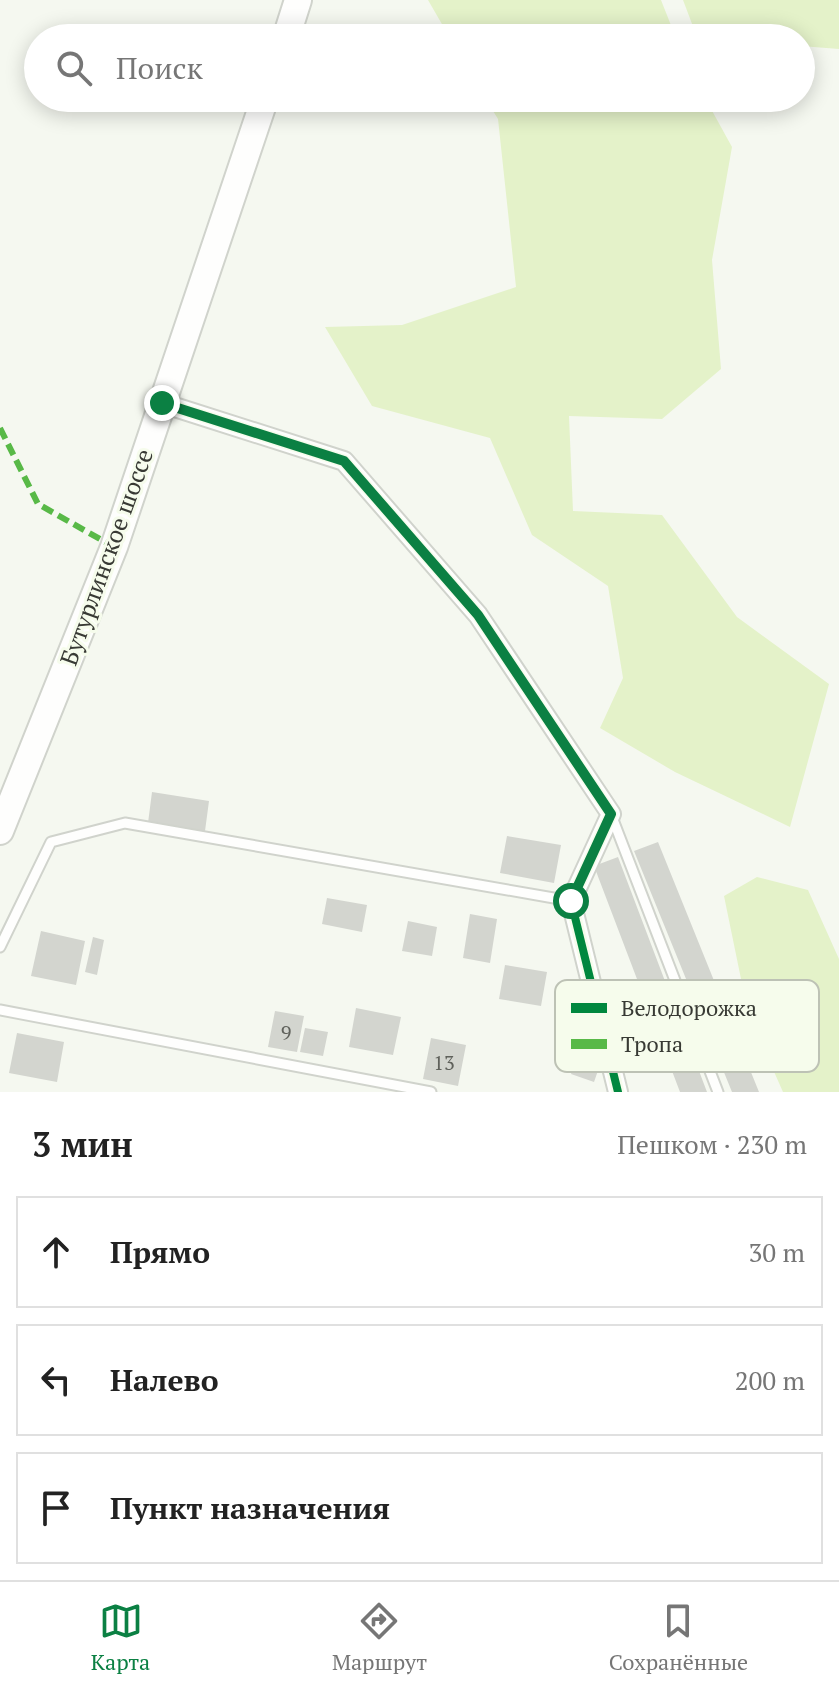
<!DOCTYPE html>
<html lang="ru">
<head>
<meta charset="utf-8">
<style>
	body { margin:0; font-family:"PT Serif",serif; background:#f2f2f2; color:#222 }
	.stop { position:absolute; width:24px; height:24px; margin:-18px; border:6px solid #0b8043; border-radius:50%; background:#fff }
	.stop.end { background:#0b8043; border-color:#fff; box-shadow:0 2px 8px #0008 }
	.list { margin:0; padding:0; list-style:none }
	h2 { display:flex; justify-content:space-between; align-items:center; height:104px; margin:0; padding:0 32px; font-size:34px }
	h2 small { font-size:26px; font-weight:400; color:#767676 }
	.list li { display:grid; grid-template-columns:52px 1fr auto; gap:24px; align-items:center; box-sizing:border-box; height:112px; margin:0 16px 16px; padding:0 16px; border:2px solid #e0e0e0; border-radius:0px }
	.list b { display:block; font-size:30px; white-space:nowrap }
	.list em { font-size:26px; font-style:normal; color:#767676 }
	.icon { flex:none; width:44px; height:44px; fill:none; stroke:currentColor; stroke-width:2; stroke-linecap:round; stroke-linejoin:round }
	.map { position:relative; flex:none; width:839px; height:1092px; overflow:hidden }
	.search { position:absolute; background:#fff; box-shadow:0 4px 20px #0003; left:24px; right:24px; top:24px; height:88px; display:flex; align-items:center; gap:20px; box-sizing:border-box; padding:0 28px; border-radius:44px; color:#767676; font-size:30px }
	.sheet { height:488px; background:#fff }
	nav { display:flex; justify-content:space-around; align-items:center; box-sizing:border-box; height:112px; border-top:2px solid #e0e0e0; background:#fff; font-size:22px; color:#767676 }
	nav a { display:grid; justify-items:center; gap:4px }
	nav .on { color:#0b8043 }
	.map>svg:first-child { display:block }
	.green { fill:#e4f2c9 }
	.building { fill:#d3d5cf }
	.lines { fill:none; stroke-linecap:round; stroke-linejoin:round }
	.lane-casing { stroke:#d0d3cc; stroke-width:13 }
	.street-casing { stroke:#d0d3cc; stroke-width:22 }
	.secondary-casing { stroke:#d0d3cc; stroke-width:30 }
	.lane { stroke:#fefefd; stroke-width:9 }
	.street { stroke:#fefefd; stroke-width:18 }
	.secondary { stroke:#fefefd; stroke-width:26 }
	.quiet { stroke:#58b947; stroke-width:6; stroke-dasharray:12 6; stroke-linecap:butt }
	.cycleway-casing { stroke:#f6fcec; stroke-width:13 }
	.cycleway { stroke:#00873e; stroke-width:8 }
	.route { stroke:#0b8043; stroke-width:10 }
	.labels { text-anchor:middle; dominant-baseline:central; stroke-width:6; stroke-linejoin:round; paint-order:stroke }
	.number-label { font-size:20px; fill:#5f615b }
	.street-label { font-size:24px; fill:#383a34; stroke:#f6fcec }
	.key { fill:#f6fcec; stroke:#bdc2b5; stroke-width:2 }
	.key-label { font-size:22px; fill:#383a34 }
</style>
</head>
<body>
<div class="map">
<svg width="839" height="1092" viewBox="0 0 839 1092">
	<rect width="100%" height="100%" fill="#f5f8f0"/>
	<path class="green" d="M428,0H661L676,38H450Z
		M683,0H839V49L801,46V38L697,37Z
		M485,98H705L732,147L712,260L721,369L662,419L569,416L573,511L662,515L737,617L829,684L790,827L675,772L600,728L623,678L608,586L532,535L490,438L372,406L325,327L402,325L516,287L498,119Z
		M757,877L808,890L839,959V1092H783L748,1013L724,896Z"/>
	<path class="building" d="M152,792L209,801L205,831L148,823Z
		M507,836L561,845L554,883L500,873Z
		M658,842L759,1092H732L634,851Z
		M618,857L707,1092H680L594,866Z
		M327,898L367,905L362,932L322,924Z
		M470,914L497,919L490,963L463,958Z
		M408,921L437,927L432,956L402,951Z
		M41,931L85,941L76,985L31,976Z
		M93,937L104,940L97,975L85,972Z
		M505,965L547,972L541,1006L499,999Z
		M356,1008L401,1017L393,1055L349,1047Z
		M275,1011L304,1016L297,1052L268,1047Z
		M305,1028L328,1032L323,1056L300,1052Z
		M17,1033L64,1042L57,1082L9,1073Z
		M585,1034L608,1042L594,1082L571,1074Z
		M431,1038L466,1045L458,1086L423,1079Z"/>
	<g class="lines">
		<defs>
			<path id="lane" d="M612,817L718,1092
				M0,947L51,842L125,823L571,901
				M0,1010L431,1092"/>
			<path id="street" d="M162,403L344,461L478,615L611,814L571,901L618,1092"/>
			<path id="secondary" d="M286,38L298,0
				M0,831L114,547L265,98"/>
		</defs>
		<use href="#lane" class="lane-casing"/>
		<use href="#street" class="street-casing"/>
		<use href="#secondary" class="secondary-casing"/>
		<use href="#lane" class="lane"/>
		<use href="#street" class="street"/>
		<use href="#secondary" class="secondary"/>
		<path class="quiet" d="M0,428L38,504L114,547"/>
		<defs>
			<path id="cycleway" d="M162,403L344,461L478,615L611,814L571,901L618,1092"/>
		</defs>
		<use href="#cycleway" class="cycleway-casing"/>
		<use href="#cycleway" class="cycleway"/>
	</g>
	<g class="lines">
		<path class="route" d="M162,403L344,461L478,615L611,814L571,901"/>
	</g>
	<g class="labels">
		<g class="number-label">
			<text x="286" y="1032">9</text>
			<text x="444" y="1062">13</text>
		</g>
		<g class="street-label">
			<text transform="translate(106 557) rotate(-70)">Бутурлинское шоссе</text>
		</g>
	</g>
	<rect x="555" y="980" width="264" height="92" rx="12" class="key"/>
	<rect x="571" y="1003" width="36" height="10" fill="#00873e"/>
	<rect x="571" y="1039" width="36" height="10" fill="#58b947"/>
	<g class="key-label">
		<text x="621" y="1016">Велодорожка</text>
		<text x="621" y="1052">Тропа</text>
	</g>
</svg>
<div class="stop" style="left:571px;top:901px"></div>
<div class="stop end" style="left:162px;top:403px"></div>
<div class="search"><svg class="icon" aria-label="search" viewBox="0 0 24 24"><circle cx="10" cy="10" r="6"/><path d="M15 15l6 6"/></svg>Поиск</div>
</div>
<section class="sheet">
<h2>3 мин<small>Пешком · 230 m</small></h2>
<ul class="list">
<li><svg class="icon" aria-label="ahead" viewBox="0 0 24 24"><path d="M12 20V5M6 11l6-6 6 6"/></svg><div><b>Прямо</b></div><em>30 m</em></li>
<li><svg class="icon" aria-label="left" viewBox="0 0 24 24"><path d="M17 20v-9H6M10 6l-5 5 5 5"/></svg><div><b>Налево</b></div><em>200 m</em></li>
<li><svg class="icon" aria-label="arrive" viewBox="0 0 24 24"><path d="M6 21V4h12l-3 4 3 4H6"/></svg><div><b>Пункт назначения</b></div></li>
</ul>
</section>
<nav>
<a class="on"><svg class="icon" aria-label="map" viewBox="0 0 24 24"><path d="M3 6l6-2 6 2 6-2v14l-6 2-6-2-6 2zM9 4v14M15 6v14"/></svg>Карта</a>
<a><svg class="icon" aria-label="directions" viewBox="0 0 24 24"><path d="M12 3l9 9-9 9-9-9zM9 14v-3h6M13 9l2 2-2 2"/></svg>Маршрут</a>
<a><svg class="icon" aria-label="saved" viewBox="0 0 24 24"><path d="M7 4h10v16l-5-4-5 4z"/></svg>Сохранённые</a>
</nav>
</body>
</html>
